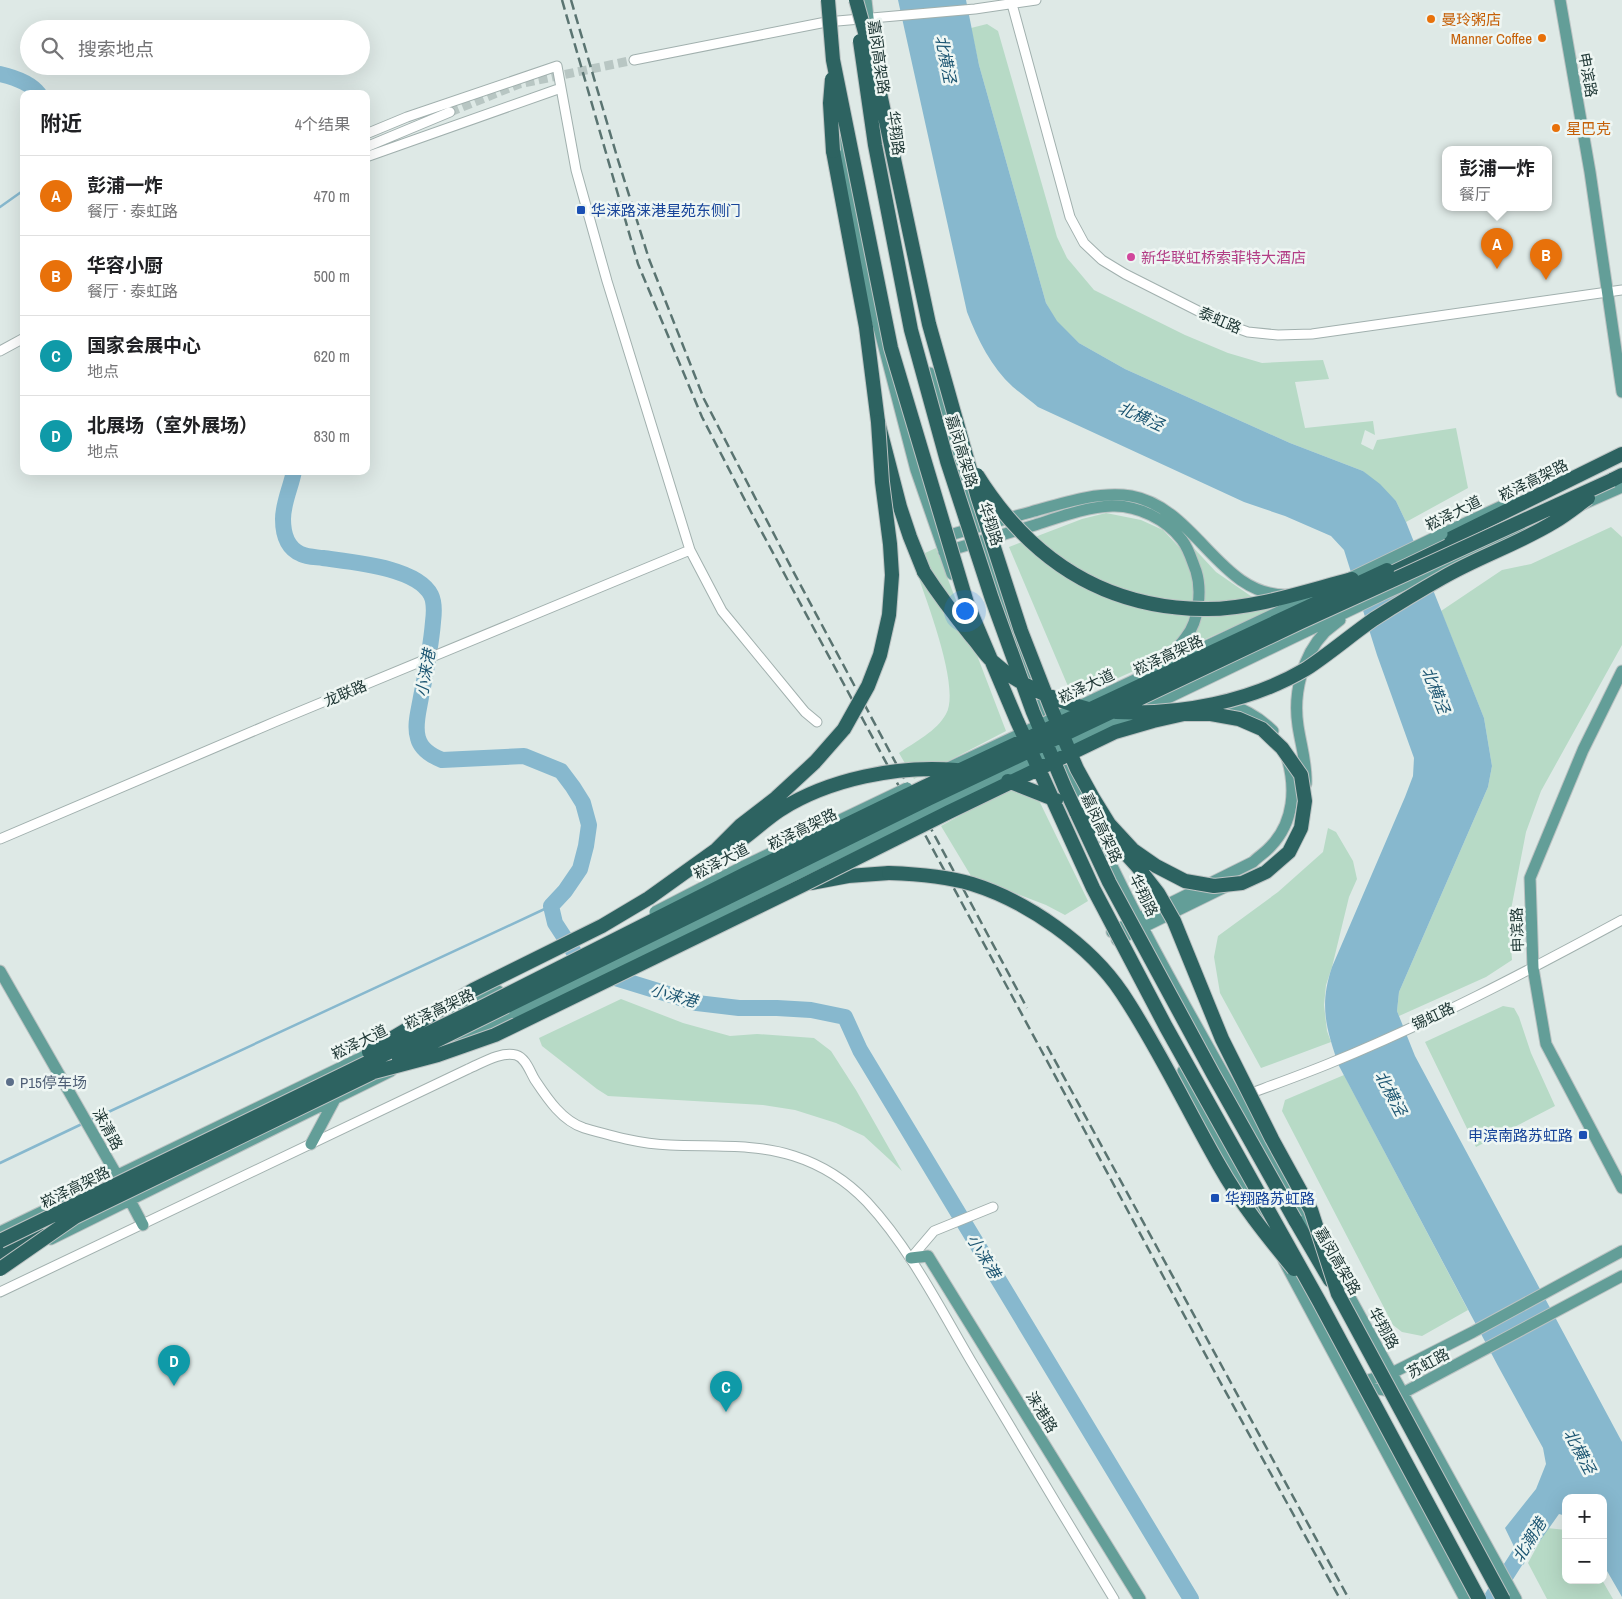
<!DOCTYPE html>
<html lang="zh">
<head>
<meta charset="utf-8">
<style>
	body { margin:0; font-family:"Archivo Narrow","Noto Sans SC",sans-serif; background:#f2f2f2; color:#202124 }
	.controls { position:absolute; right:15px; bottom:15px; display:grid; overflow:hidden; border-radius:10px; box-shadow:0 5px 20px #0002 }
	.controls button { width:45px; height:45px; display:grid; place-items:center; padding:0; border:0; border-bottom:1px solid #e0e0e0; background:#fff; color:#202124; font:25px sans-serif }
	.you { position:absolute; left:964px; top:610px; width:18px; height:18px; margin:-12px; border:4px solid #fff; border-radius:50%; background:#1a73e8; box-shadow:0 0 0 8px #1a73e833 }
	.badge { display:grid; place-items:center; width:32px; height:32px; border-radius:50%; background:#7d553b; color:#fff; font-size:16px; font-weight:700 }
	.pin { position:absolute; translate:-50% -41px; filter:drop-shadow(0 1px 2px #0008) }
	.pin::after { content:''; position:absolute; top:26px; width:18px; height:15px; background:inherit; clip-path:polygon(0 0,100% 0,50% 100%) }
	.popup { position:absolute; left:1442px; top:146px; width:110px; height:65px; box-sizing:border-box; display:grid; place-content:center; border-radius:10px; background:#fff; filter:drop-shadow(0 1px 4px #0005); font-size:16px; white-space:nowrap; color:#757577 }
	.popup b { font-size:19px; color:#202124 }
	.popup::after { content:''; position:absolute; left:50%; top:100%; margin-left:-10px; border:10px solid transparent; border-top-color:#fff }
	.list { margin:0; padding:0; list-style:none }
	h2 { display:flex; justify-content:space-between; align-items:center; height:65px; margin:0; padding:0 20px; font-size:21px }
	h2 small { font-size:16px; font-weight:400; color:#757577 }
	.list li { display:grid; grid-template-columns:32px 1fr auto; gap:15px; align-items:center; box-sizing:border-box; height:80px; padding:0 20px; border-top:1px solid #e0e0e0 }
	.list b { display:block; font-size:19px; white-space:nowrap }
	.list p { margin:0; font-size:16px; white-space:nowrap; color:#757577 }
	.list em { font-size:16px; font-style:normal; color:#757577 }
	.icon { flex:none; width:28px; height:28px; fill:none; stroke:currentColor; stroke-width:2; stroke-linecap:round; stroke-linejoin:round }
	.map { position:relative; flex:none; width:1622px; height:1599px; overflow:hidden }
	.search { position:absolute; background:#fff; box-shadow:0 5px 20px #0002; left:20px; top:20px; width:350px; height:55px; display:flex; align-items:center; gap:12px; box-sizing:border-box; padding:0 18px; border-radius:28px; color:#757577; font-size:19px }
	.panel { position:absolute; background:#fff; box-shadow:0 5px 20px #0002; left:20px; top:90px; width:350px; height:385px; border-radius:10px }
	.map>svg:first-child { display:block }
	.green { fill:#b7dac6 }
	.water { fill:#87b8ce }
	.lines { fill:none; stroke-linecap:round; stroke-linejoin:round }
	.stream { stroke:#87b8ce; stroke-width:2.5 }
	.river { stroke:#87b8ce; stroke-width:16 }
	.minor-tunnel { stroke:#b8c6c3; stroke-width:9; stroke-dasharray:9 4.5; stroke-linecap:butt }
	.minor-casing { stroke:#a1b0ae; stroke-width:11 }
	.major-casing { stroke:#bcc3c3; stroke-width:13 }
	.highway-casing { stroke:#bcc3c3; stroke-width:16 }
	.minor { stroke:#fff; stroke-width:9 }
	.major { stroke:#639e98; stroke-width:11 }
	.highway { stroke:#2d6361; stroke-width:14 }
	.rail { stroke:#5a7471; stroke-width:2.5; stroke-dasharray:10 5; stroke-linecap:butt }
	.major-bridge-casing { stroke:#bcc3c3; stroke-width:13; stroke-linecap:butt }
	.highway-bridge-casing { stroke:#bcc3c3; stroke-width:16; stroke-linecap:butt }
	.major-bridge { stroke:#639e98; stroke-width:11 }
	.highway-bridge { stroke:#2d6361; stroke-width:14 }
	.food-dot { fill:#e8710a; stroke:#eef6f3; stroke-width:2 }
	.transit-dot { fill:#1a4fb4; stroke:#eef6f3; stroke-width:2 }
	.hotel-dot { fill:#d1479c; stroke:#eef6f3; stroke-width:2 }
	.service-dot { fill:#5c6f8a; stroke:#eef6f3; stroke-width:2 }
	.labels { text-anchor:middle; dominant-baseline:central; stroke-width:5; stroke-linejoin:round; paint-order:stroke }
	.food-label { font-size:15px; fill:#c56008; stroke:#eef6f3; text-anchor:start }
	.street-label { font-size:15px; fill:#203836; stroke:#eef6f3 }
	.transit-label { font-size:15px; fill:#164399; stroke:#eef6f3; text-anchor:start }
	.hotel-label { font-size:15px; fill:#b23c85; stroke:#eef6f3; text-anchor:start }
	.service-label { font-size:15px; fill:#4e5e75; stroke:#eef6f3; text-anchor:start }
	.water-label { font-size:16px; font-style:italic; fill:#1d5672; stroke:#eef6f3 }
</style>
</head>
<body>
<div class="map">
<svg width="1622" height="1599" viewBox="0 0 1622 1599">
	<rect width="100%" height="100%" fill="#dee9e6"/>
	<path class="green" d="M987,24L998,31L1057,237L1067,258L1094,290L1185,335L1228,353L1262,363L1323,360L1329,379L1295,382L1305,428L1373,421L1375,435L1365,430L1361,444L1373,450L1377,440L1456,428L1468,488L1406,522L1396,501L1363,471L1290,443L1125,369L1079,343L1056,321L1046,303L979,65L971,28Z
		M1106,513L1141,520L1163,530L1179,547L1190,544L1216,572L1271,610L1073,698L1009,547L1082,519Z
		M1611,527L1622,537V645L1541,791L1526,832L1509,920L1512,960L1486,977L1399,1016L1397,1011L1399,992L1488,787L1492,766L1484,718L1441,611L1502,570L1531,564Z
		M936,548L1006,731L914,779L899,753C915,742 937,731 946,714C961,688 926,600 916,570L925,553Z
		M1028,778L1088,901L1065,915L1046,905L971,876L941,826Z
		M1328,828L1336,832L1353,861L1357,879L1349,897L1332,967L1326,985L1324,1005L1327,1031L1331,1042L1261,1068L1220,993L1214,957L1218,936L1278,892L1323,852Z
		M621,999L683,1023L730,1036L757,1034L814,1038L831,1051L856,1090L902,1171L864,1136L836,1123L795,1110L763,1105L608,1096L597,1089L542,1046L539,1038Z
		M1503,1006L1514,1008L1519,1017L1531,1053L1555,1106L1476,1147L1425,1042Z
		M1344,1075L1468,1310L1422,1336L1402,1332L1393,1325L1282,1111L1285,1100Z
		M1547,1528L1566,1530V1580H1602L1613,1599H1547L1528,1563Z"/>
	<path class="water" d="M898,0H966L979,65L1046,303L1057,321L1079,343L1125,369L1290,443L1363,471L1380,484L1396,501L1406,522L1484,718L1492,766L1488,787L1399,992L1397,1011L1415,1056L1622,1442V1597L1603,1564V1498H1566V1516L1559,1514L1523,1565L1505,1528L1536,1489L1546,1464L1543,1448L1498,1366L1339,1066C1326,1028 1319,1006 1332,967L1405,797L1413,776L1414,758L1377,655L1344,550L1331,536L1285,516L1244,502L1038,407C1030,400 1021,394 1013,387C991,367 978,340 967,312Z"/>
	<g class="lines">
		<path class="stream" d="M0,207L24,190
			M89,1121L551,906
			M0,1163L84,1123"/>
		<path class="river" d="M0,74C13,77 30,82 39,94
			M294,471C291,487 283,503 283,519C283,533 287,548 301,554C307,557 316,557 323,558C351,562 417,567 431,595C435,603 434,614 433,622C431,647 426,672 421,697C419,710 414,725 418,738C421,750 432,756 442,760L524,756L561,771L573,787L583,803L589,825L586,846L580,869L565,891L551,906L555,923L581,963L609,976L697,1003L739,1008H777L811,1010L845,1017L860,1050C971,1233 1080,1416 1191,1599
			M1491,1599L1530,1538"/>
		<path class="minor-tunnel" d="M450,112L519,84L634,60"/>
		<defs>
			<path id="minor" d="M1012,4L1070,217L1084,243L1102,260L1125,274L1220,322L1248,332L1278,335L1312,334L1622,290
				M634,60L826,22L975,9L1036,0
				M366,134L407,117L557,66L576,170L607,281L690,550L722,611L805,712L817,722
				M366,147L450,112
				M366,157L561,88
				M0,351L24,338
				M0,839L277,721L690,550
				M1246,1095C1273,1085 1301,1075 1328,1064C1429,1023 1526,972 1622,920
				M911,1258L934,1231L993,1207
				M0,1292L468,1069C482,1063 501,1051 516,1055C526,1058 530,1072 535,1080C547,1098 562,1121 584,1128C612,1136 640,1144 670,1145C710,1147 755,1143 794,1156C822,1165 847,1181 867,1202C909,1247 940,1308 971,1361C1018,1440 1066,1520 1114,1599"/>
			<path id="major" d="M866,0L870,35
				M1560,0L1590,172L1622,392
				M878,108L882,147
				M838,118L876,316L916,470L952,574
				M930,373L976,528
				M1581,505L1622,487
				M1442,534L1515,500
				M940,538C970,529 1001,520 1031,512C1063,503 1098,491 1131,496C1197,508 1219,596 1287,595
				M981,543L1006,613L1052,729
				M944,552C974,543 1005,534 1035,525C1060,517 1086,507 1112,506C1138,505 1167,520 1182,540C1189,549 1192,561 1196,571C1202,590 1199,621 1186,637C1178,649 1165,659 1154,669
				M1622,671L1583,750L1530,878L1533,968L1546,1044L1622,1188
				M1220,702C1242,708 1257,715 1273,731
				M1149,707L1386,593L1523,531
				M1061,751C1127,918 1227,1076 1314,1234
				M1306,784C1307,764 1301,746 1298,726C1293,694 1302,656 1325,632C1330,628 1335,624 1340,620
				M1112,932L1253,862C1259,856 1266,852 1271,846C1294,822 1296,788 1287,758
				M1117,940L1225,887
				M0,971L115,1172L143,1225
				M411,1033L498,991
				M437,1050L515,1013
				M1183,1071L1262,1221
				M311,1144L335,1099
				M0,1232L377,1050
				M51,1239L391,1071
				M911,1258L928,1256L1140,1599
				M1284,1261L1465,1599
				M1336,1272L1516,1599
				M1355,1384L1392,1373L1473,1332L1622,1251
				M1360,1386L1403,1393L1622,1276"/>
			<path id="highway" d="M833,151L866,327L878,422L900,507L910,537L924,572
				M1612,480L1622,475
				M1387,570L1622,454
				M811,883L848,876L889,873
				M1295,1220L1330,1280
				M0,1253L53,1227"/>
		</defs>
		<use href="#minor" class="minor-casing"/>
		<use href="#major" class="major-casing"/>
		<use href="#highway" class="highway-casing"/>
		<use href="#minor" class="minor"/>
		<use href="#major" class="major"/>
		<use href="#highway" class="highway"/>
		<path class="rail" d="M562,0L638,264L702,417L751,512L1218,1378L1340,1599
			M571,0L618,160L649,259L704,399L793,571L1027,1008
			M1047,1046L1349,1599"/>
		<defs>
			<path id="major-bridge" d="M1344,581L1442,534
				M944,770L1321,592
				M655,912L744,866L907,788
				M515,1013L931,808L1137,713"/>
			<path id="highway-bridge" d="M828,0L833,60L891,348L967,603L1017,721L1093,888L1166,1027L1319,1301L1479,1599
				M860,41L875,145L911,330L947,461L992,599L1033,712L1065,788L1109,882L1213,1074L1295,1220
				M832,79L830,103L833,151
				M977,475C1029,558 1103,608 1204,609C1251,610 1306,591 1352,579
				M924,572C939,595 955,616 972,637C979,645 985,655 992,661C1019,686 1057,701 1092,710
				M1116,712C1180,715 1250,702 1306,669C1329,654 1351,635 1374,619C1396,605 1419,591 1442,578C1478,557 1518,544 1554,522C1566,515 1577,506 1588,498
				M1008,781L1056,800
				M1076,812L1093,823L1116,843L1137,866L1158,893L1174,921L1222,1039L1272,1139L1311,1210L1338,1294L1503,1599
				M716,850C724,847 734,845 741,840C754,831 766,819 780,810C829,779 898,765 956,770
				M889,873C917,874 945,876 972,884C1027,901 1090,945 1122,993C1158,1047 1187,1109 1219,1165C1241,1204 1266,1235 1294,1269
				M369,1052L473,990L602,926L649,898L716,850L741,825L776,798L815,762L844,729L868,686L880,655L889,615L892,575L890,544L882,482L878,422
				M399,1059L928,799L1301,622L1612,480
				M370,1073L438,1055L495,1035L803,885L949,812L1115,732L1153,721L1184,714H1211L1239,719L1262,729L1282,748L1301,775L1305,801L1301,828L1289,852L1266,872L1242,883L1214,886L1185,881L1156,866L1133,850L1109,824L1093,798L1077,769L1051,708L1021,631L978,498L929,324L874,65L856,0
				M0,1241L480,1008L745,874L924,787L1387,570
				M0,1269L75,1217L378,1070"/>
		</defs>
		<use href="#major-bridge" class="major-bridge-casing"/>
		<use href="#highway-bridge" class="highway-bridge-casing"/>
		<use href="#major-bridge" class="major-bridge"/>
		<use href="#highway-bridge" class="highway-bridge"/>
	</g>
	<g class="food-dot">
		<circle cx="1431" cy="19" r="5"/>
		<circle cx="1542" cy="38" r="5"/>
		<circle cx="1556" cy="128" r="5"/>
	</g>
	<g class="transit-dot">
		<rect x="576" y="205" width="10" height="10" rx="2.5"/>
		<rect x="1578" y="1130" width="10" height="10" rx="2.5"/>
		<rect x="1210" y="1193" width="10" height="10" rx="2.5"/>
	</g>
	<circle class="hotel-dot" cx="1131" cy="257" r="5"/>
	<circle class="service-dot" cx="10" cy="1082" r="5"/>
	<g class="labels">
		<g class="food-label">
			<text x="1441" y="19">曼玲粥店</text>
			<text x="1532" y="38" text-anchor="end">Manner Coffee</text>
			<text x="1566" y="128">星巴克</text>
		</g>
		<g class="street-label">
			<text transform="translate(879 57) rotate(82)">嘉闵高架路</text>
			<text transform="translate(1588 75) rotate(80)">申滨路</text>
			<text transform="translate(896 133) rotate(82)">华翔路</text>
			<text transform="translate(1220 320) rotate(23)">泰虹路</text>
			<text transform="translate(962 451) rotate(73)">嘉闵高架路</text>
			<text transform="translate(1533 480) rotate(-26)">崧泽高架路</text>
			<text transform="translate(1453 513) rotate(-26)">崧泽大道</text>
			<text transform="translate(991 524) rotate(72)">华翔路</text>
			<text transform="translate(1168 655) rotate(-25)">崧泽高架路</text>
			<text transform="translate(1086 686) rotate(-25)">崧泽大道</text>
			<text transform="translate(345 693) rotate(-23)">龙联路</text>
			<text transform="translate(1102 828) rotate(65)">嘉闵高架路</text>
			<text transform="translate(802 829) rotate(-26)">崧泽高架路</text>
			<text transform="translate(721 861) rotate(-27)">崧泽大道</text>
			<text transform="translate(1144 895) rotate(64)">华翔路</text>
			<text transform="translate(1517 930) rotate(-92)">申滨路</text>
			<text transform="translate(439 1009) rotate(-25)">崧泽高架路</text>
			<text transform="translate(1433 1016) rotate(-25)">锡虹路</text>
			<text transform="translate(359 1042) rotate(-26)">崧泽大道</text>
			<text transform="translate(108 1129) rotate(61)">涞清路</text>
			<text transform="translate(75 1187) rotate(-26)">崧泽高架路</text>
			<text transform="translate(1338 1261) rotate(60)">嘉闵高架路</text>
			<text transform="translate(1384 1328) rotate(61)">华翔路</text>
			<text transform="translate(1428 1363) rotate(-28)">苏虹路</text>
			<text transform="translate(1042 1412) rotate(58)">涞港路</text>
		</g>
		<g class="transit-label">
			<text x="591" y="210">华涞路涞港星苑东侧门</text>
			<text x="1573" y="1135" text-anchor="end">申滨南路苏虹路</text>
			<text x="1225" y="1198">华翔路苏虹路</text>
		</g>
		<g class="hotel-label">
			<text x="1141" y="257">新华联虹桥索菲特大酒店</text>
		</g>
		<g class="service-label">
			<text x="20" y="1082">P15停车场</text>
		</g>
		<g class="water-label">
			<text transform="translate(946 59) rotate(79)">北横泾</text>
			<text transform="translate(1141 416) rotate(24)">北横泾</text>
			<text transform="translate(425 673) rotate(-80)">小涞港</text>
			<text transform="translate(1436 690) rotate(68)">北横泾</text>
			<text transform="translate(674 995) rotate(16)">小涞港</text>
			<text transform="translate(1391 1093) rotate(62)">北横泾</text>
			<text transform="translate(984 1256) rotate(59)">小涞港</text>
			<text transform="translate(1580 1451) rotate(62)">北横泾</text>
			<text transform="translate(1529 1540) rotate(-58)">北潮港</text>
		</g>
	</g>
</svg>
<div class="controls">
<button>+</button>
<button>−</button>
</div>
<div class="you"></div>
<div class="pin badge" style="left:1497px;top:269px;background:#e8710a">A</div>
<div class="popup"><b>彭浦一炸</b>餐厅</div>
<div class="pin badge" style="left:1546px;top:280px;background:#e8710a">B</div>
<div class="pin badge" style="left:726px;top:1412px;background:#0f9aa8">C</div>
<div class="pin badge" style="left:174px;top:1386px;background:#0f9aa8">D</div>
<div class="search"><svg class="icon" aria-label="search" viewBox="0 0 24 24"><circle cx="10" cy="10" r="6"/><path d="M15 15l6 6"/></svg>搜索地点</div>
<section class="panel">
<h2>附近<small>4个结果</small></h2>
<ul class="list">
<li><span class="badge" style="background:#e8710a">A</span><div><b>彭浦一炸</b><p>餐厅 · 泰虹路</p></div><em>470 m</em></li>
<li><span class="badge" style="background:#e8710a">B</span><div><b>华容小厨</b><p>餐厅 · 泰虹路</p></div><em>500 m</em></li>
<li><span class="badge" style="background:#0f9aa8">C</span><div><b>国家会展中心</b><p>地点</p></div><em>620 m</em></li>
<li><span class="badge" style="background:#0f9aa8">D</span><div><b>北展场（室外展场）</b><p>地点</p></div><em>830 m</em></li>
</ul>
</section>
</div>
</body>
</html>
